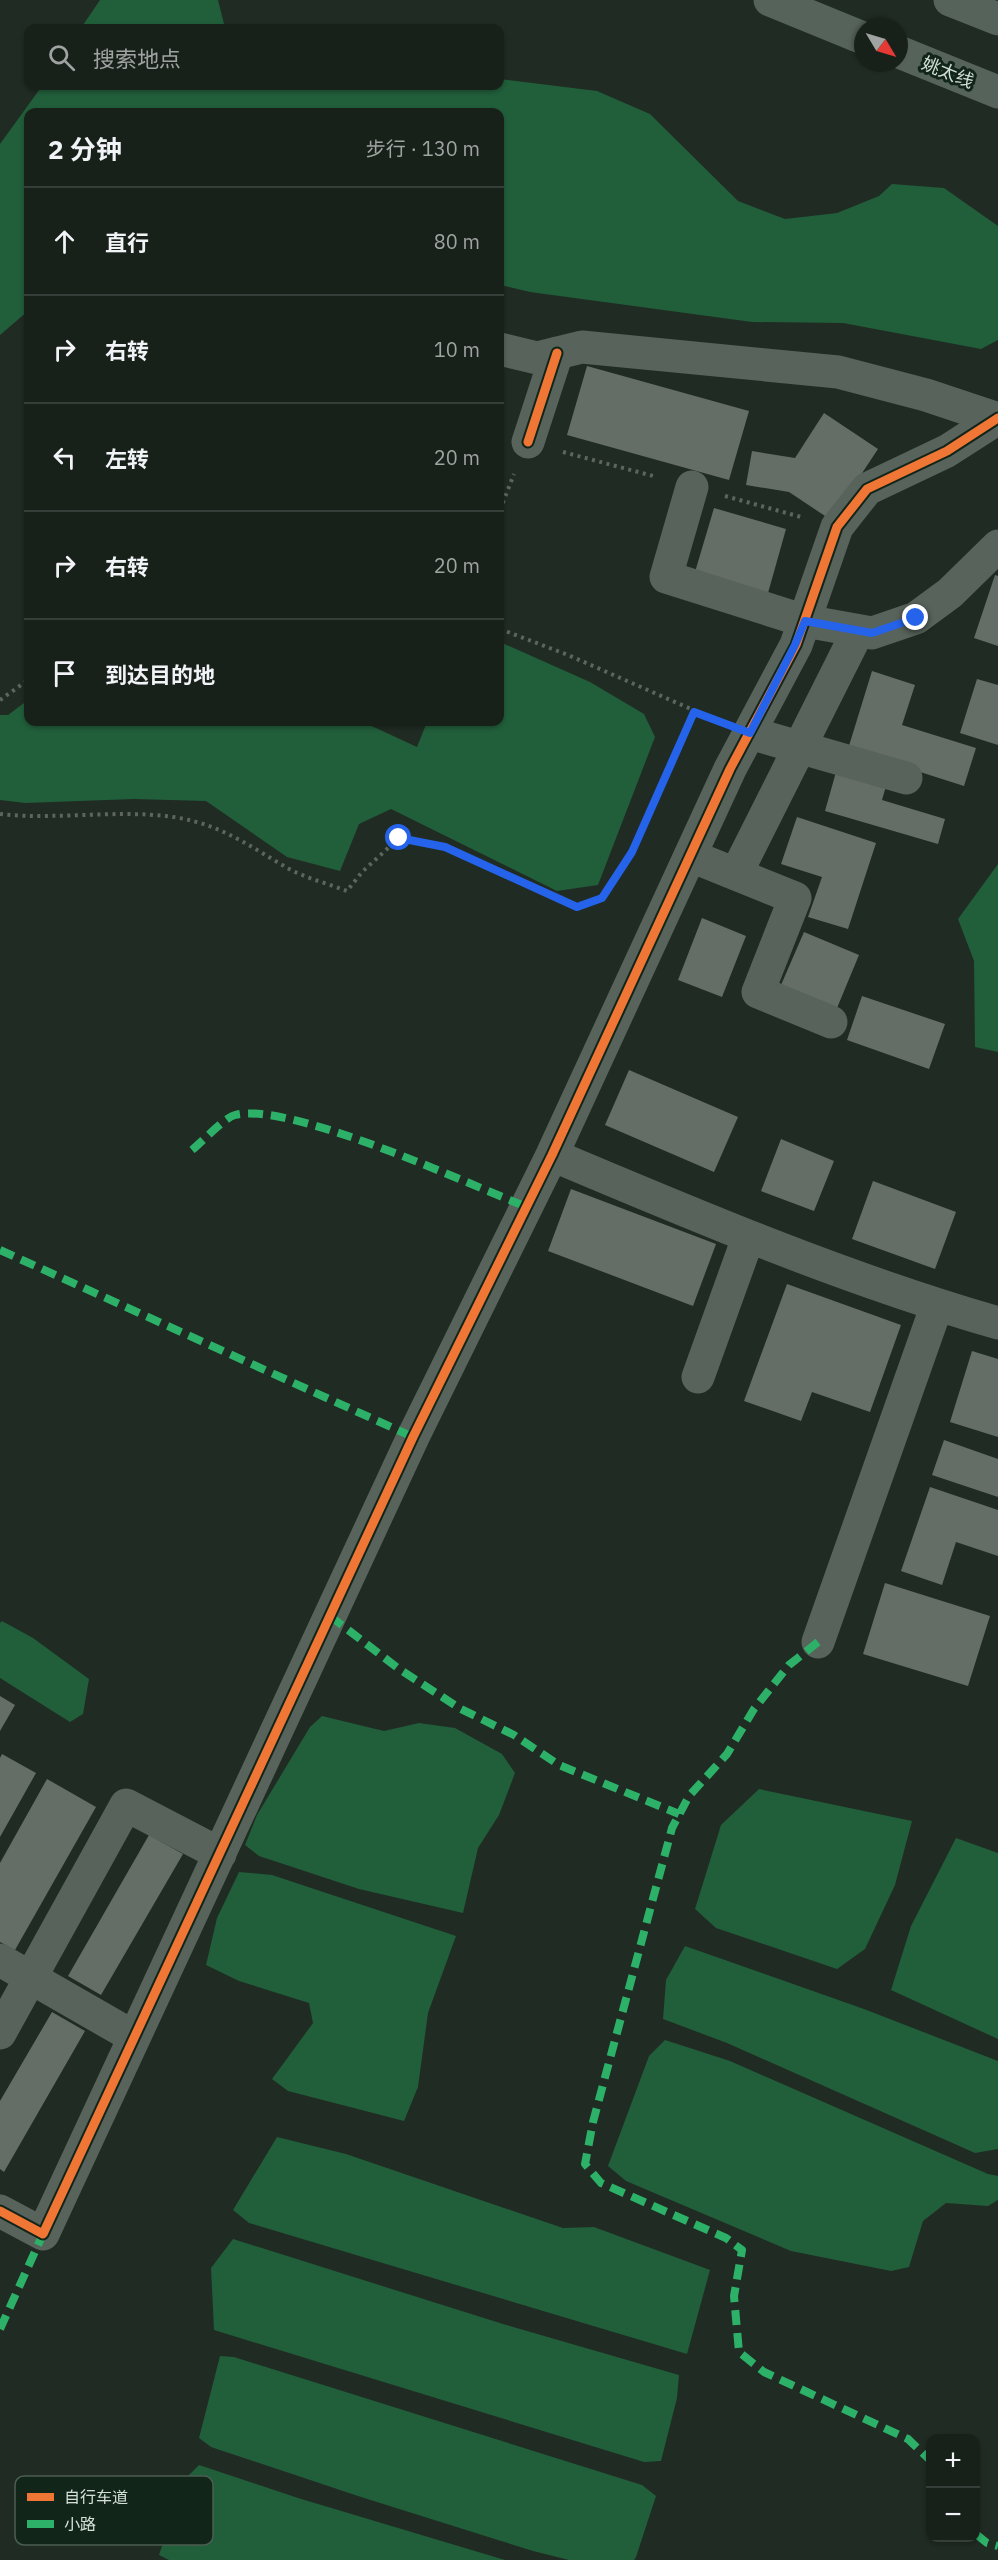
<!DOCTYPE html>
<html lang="zh">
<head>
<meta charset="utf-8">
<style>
	body { margin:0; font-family:"IBM Plex Sans","Noto Sans SC",sans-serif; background:#252d27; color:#f1f3f6 }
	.controls { position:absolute; right:18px; bottom:18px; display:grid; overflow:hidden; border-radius:12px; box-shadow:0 2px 4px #0004 }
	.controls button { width:54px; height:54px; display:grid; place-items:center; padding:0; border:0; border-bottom:2px solid #363e39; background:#18201a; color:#f1f3f6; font:30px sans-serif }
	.compass { position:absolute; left:854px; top:18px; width:54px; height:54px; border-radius:50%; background:#18201a; box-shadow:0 2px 4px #0004; rotate:128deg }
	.stop { position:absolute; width:18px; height:18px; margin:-14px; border:4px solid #2563eb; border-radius:50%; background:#fff }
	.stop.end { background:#2563eb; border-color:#fff; box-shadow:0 2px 6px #0008 }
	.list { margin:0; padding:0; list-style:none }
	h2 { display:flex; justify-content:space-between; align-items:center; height:78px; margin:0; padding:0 24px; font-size:26px }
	h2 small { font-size:20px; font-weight:400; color:#9fa3a2 }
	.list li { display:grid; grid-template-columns:39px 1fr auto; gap:18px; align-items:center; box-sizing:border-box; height:108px; padding:0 24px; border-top:2px solid #363e39 }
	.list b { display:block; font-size:22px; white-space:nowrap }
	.list em { font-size:20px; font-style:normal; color:#9fa3a2 }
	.icon { flex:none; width:33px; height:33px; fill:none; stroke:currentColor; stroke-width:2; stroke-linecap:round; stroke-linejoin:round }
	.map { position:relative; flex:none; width:998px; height:2560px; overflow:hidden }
	.search { position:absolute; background:#18201a; box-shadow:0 2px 4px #0004; left:24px; top:24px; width:480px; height:66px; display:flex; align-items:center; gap:15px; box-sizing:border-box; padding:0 21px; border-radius:12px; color:#9fa3a2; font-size:22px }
	.panel { position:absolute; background:#18201a; box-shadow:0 2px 4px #0004; left:24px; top:108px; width:480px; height:618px; border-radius:12px }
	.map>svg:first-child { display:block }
	.water { fill:#215e3a }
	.building { fill:#646e67 }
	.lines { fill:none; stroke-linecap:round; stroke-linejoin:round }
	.path { stroke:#5c655e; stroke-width:4; stroke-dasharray:3 4.5; stroke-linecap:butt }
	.minor { stroke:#57635b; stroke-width:33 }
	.major { stroke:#55635a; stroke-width:33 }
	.quiet { stroke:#2db169; stroke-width:8; stroke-dasharray:15 8; stroke-linecap:butt }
	.cycleway-casing { stroke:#122519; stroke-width:13 }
	.cycleway { stroke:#f07635; stroke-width:9 }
	.route { stroke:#2563eb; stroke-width:8 }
	.labels { text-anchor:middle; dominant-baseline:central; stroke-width:6; stroke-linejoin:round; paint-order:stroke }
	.street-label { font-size:18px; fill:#d4e0d7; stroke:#122519 }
	.key { fill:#122519; stroke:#4c5d52; stroke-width:1.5 }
	.key-label { font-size:16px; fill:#d4e0d7 }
</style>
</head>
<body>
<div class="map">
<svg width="998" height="2560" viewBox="0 0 998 2560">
	<rect width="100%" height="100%" fill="#202b23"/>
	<path class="water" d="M100,0H218L225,28H81Z
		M500,79L597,91L650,114L738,201L785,219L837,213L879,196L892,184L944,188L998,226V340L981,349L843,323L752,322L530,292L500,285V112H28V311L0,335V144L42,86H500Z
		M500,642L590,682L644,714L655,737L598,885L557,891L391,809L359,824L340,871L287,857L206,801L134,799L25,803L0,800V715H8L28,700V722H363L417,747L427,722H500Z
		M998,864V1052L975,1047L974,961L958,919Z
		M2,1621L33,1638L89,1679L83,1714L70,1722L0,1678V1623Z
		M322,1716L384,1731L419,1723L455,1728L502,1754L515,1773L499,1815L478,1848L463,1913L359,1889L259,1856L245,1845L257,1815L310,1727Z
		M759,1789L912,1821L895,1885L865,1949L837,1969L716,1928L695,1909L721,1825Z
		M956,1838L998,1853V2039L891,1990L911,1926Z
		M239,1872L272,1875L456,1936L428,2013L418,2087L404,2121L288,2091L272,2079L313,2023L309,2003L239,1981L206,1965L217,1918Z
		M685,1946L864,2009L998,2061V2149L975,2153L727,2043L663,2019L666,1980Z
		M665,2040L730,2061L988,2174L998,2176V2200L988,2206L946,2203L923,2221L909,2267L891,2271L791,2251L626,2181L608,2166L649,2056Z
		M277,2137L346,2154L563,2228L594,2227L710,2270L687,2354L249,2223L233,2210Z
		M233,2239L503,2324L679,2375L677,2398L661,2461L644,2462L214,2330L211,2268Z
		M220,2356L234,2357L642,2485L656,2496L636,2557L634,2560H569L533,2551L361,2497L211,2447L199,2438Z
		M199,2465L298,2498L505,2560H169L159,2555L184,2480Z"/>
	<path class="building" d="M587,366L749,411L729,480L567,435Z
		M824,413L878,449L831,520L789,492L746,485L752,451L795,458Z
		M714,508L786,529L768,593L695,572Z
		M995,575L998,576V646L974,638Z
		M872,671L915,685L902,725L976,748L964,786L848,749Z
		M977,679L998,685V745L960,733Z
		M836,772L886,786L882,800L945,819L938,844L825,811Z
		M797,817L876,843L848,929L808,917L822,877L781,864Z
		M702,918L746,936L722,997L678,980Z
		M804,932L859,955L837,1008L781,985Z
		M862,996L945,1024L929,1069L847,1040Z
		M629,1070L738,1117L714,1172L605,1125Z
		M781,1139L834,1161L814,1211L761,1191Z
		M873,1181L956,1212L935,1269L852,1239Z
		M571,1189L716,1244L693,1306L548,1251Z
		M787,1284L901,1325L870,1412L812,1392L801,1421L744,1401Z
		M972,1351L998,1359V1437L950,1422Z
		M944,1440L998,1459V1497L932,1475Z
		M930,1487L998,1510V1556L956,1542L942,1585L901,1571Z
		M885,1583L990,1616L968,1686L863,1654Z
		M0,1696L15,1705L0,1731Z
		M2,1754L36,1773L0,1837V1758Z
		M47,1779L96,1807L15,1950L0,1942V1863Z
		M149,1835L183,1854L101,1995L68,1976Z
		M52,2012L85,2031L4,2172L0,2169V2101Z"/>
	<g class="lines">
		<path class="path" d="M563,452L657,477
			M725,496L801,517
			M500,510L514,474
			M500,629L568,655L716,720
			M0,700L28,680
			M0,814C61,821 136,806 193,821C229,830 259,852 291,870C309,879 329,884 347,891L362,872L399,838L445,847L577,907L602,898L632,852L694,712"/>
		<path class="minor" d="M500,349L537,358L582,347L838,372L926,395L998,419
			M528,442L557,353
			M692,487L666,577L805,621L872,633L916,618L950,593L998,546
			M750,733L906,778
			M691,856L795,898L758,992L831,1022
			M736,874L858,631
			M552,1155C699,1217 845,1279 998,1323
			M698,1377L748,1238
			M818,1642L937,1305
			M0,1960L134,2037
			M0,2033L126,1805L220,1854
			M0,2211L43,2234L413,1437L552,1155L730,769L796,645L837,527L867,489L947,451L998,418"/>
		<path class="major" d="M770,0L863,38
			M950,0L998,19
			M899,52L998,92"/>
		<path class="quiet" d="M192,1150C202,1142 224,1118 235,1115C289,1101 468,1184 527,1207
			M0,1250L413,1437
			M330,1616L399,1669L461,1709L514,1735L559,1765L679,1814
			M818,1642L789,1665L754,1709L727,1754L689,1796L672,1828L593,2122L585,2164L601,2183L726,2238L742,2250L734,2296L739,2352L764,2372L908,2439L930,2460
			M0,2329L43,2234
			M976,2534L987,2543L998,2546"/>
		<defs>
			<path id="cycleway" d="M528,442L557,353
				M0,2211L43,2234L413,1437L552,1155L730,769L796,645L837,527L867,489L947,451L998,418"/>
		</defs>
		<use href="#cycleway" class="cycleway-casing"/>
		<use href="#cycleway" class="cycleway"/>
	</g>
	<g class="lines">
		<path class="route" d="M399,838L445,847L577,907L602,898L632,852L694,712L750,733L795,645L805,621L872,633L916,618"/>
	</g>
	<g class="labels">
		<g class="street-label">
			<text transform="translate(948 72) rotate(22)">姚太线</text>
		</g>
	</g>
	<rect x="15" y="2476" width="198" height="69" rx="9" class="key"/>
	<rect x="27" y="2493" width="27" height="8" fill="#f07635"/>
	<rect x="27" y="2520" width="27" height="8" fill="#2db169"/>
	<g class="key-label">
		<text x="64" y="2503">自行车道</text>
		<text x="64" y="2530">小路</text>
	</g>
</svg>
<div class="controls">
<button>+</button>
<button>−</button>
</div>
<svg class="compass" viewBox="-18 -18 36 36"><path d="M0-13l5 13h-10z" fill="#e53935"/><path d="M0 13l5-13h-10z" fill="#9fa3a2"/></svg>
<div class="stop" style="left:399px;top:838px"></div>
<div class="stop end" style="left:916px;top:618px"></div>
<div class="search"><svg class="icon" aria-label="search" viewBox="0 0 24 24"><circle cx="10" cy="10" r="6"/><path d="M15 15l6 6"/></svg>搜索地点</div>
<section class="panel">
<h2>2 分钟<small>步行 · 130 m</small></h2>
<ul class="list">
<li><svg class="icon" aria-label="ahead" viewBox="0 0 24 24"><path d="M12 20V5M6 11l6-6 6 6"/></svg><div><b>直行</b></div><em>80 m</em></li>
<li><svg class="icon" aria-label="right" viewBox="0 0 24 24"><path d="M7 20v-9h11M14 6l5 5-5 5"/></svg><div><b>右转</b></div><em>10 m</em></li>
<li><svg class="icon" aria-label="left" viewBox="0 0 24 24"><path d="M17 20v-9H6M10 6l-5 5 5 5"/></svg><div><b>左转</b></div><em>20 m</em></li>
<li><svg class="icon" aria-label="right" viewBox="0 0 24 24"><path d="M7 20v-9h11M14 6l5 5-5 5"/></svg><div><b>右转</b></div><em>20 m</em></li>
<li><svg class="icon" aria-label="arrive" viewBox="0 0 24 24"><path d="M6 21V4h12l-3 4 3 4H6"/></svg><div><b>到达目的地</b></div></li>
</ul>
</section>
</div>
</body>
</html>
